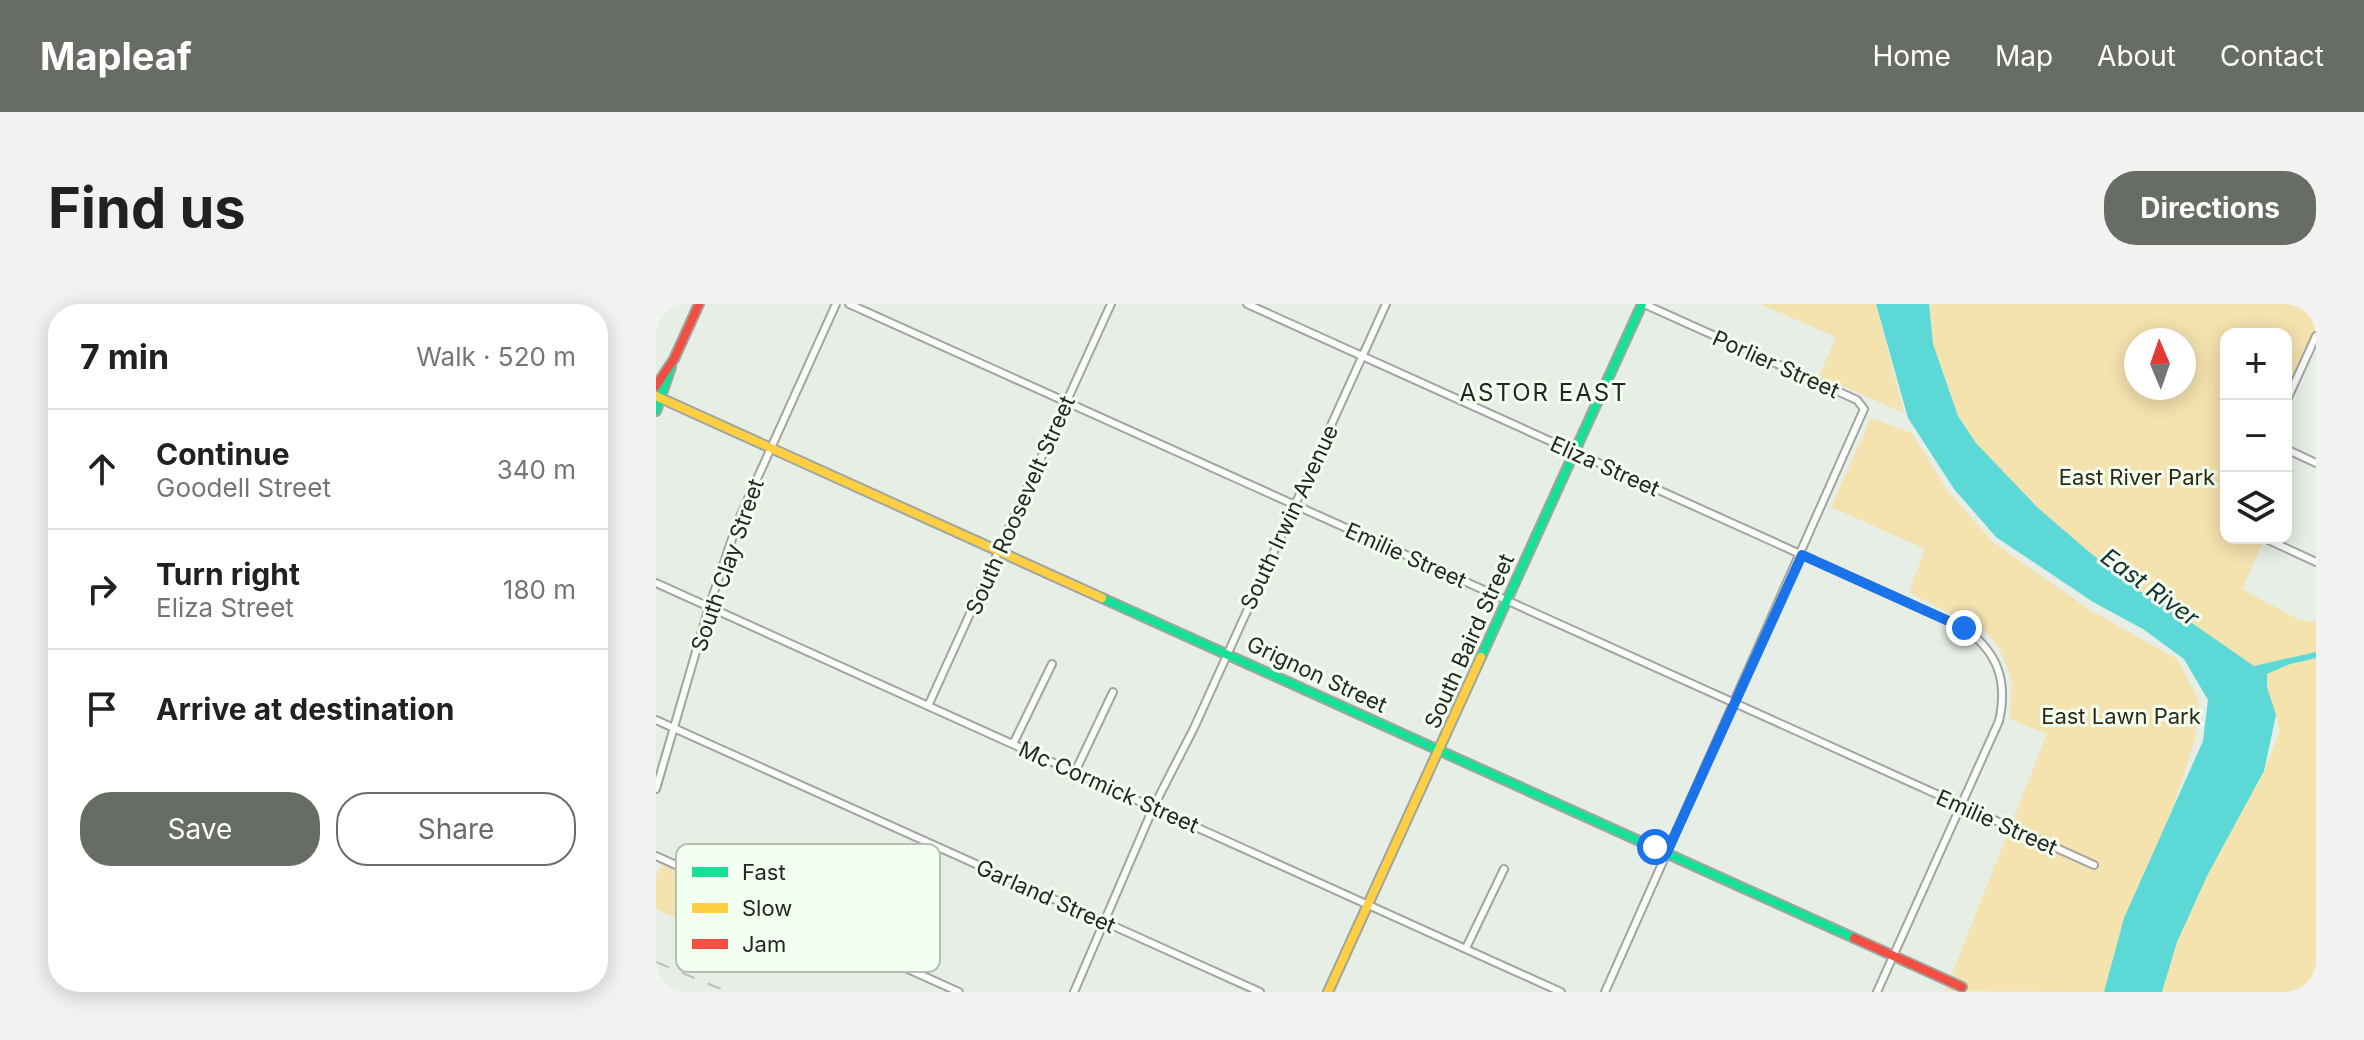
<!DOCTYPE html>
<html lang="en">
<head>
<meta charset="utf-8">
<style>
	body { margin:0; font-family:Inter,sans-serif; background:#f2f2f2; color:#202124 }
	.controls { position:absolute; right:24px; top:24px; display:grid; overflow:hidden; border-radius:16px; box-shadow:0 4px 20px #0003 }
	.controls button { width:72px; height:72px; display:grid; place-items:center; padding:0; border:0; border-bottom:2px solid #e0e0e0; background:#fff; color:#202124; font:40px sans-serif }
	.compass { position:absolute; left:1468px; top:24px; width:72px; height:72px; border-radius:50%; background:#fff; box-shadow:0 4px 20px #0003; rotate:358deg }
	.stop { position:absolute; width:24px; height:24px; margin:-18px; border:6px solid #1a73e8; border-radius:50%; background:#fff }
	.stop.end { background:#1a73e8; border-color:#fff; box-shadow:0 2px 8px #0008 }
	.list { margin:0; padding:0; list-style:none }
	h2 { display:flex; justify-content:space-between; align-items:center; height:104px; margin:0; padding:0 32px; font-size:34px }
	h2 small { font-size:26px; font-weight:400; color:#757577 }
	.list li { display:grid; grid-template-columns:52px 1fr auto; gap:24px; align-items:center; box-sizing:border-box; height:120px; padding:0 32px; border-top:2px solid #e0e0e0 }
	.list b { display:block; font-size:30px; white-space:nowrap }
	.list p { margin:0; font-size:26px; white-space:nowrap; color:#757577 }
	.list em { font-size:26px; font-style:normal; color:#757577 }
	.actions { display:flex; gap:16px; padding:24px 32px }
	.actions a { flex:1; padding:18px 0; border:2px solid #676d65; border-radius:32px; text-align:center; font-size:28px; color:#676d65 }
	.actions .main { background:#676d65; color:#fff }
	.icon { flex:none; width:44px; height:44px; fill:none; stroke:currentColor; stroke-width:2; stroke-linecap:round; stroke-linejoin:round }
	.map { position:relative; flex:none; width:1660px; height:688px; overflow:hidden; border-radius:32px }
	header { display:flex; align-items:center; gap:48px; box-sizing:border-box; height:112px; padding:0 40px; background:#676d65; color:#fff }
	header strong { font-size:38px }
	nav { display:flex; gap:44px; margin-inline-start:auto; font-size:28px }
	.intro { display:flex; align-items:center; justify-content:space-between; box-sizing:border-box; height:192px; padding:0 48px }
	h1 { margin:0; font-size:56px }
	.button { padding:20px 36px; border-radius:32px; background:#676d65; color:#fff; font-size:28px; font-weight:700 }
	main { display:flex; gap:48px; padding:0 48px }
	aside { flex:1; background:#fff; border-radius:32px; box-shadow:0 4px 20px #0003 }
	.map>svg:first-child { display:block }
	.green { fill:#f4e2af; fill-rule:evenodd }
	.water { fill:#5cd9d6 }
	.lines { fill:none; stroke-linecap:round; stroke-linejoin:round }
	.street-casing { stroke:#a0a59f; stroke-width:10 }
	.fast-casing { stroke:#a0a59f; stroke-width:12 }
	.slow-casing { stroke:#a0a59f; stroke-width:12 }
	.jam-casing { stroke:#a0a59f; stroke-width:12 }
	.street { stroke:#fbfcfb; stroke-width:6 }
	.fast { stroke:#16e098; stroke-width:8 }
	.slow { stroke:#ffcf43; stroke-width:8 }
	.jam { stroke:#f24e42; stroke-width:8 }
	.rail { stroke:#bbbdba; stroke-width:2; stroke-dasharray:14 14; stroke-linecap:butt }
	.route { stroke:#1a73e8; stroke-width:10 }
	.labels { text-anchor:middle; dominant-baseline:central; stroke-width:6; stroke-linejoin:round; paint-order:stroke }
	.street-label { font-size:22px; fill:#222720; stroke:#f3fff0 }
	.park-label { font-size:22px; fill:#312918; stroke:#f3fff0 }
	.neighbourhood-label { font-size:24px; letter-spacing:2px; fill:#222720; stroke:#f3fff0 }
	.water-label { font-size:24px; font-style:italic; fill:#16302f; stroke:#f3fff0 }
	.key { fill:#f3fff0; stroke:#b4beb2; stroke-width:2 }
	.key-label { font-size:22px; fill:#222720 }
</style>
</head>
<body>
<header>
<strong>Mapleaf</strong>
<nav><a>Home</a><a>Map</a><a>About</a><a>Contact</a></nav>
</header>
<div class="intro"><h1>Find us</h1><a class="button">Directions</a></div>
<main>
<aside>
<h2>7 min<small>Walk · 520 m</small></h2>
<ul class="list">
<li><svg class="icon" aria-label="ahead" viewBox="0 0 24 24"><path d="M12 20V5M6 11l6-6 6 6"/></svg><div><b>Continue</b><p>Goodell Street</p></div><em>340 m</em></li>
<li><svg class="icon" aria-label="right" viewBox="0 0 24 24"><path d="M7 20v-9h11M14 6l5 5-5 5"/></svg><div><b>Turn right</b><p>Eliza Street</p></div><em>180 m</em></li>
<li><svg class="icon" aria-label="arrive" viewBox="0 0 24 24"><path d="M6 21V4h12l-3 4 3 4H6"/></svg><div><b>Arrive at destination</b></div></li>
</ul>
<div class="actions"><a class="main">Save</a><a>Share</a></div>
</aside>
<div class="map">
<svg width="1660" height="688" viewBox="0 0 1660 688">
	<rect width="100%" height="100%" fill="#e7eee5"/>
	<path class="green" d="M1104,0H1220L1248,109L1163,72L1180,33Z
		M1273,0H1660V32L1630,98V30H1570V234H1609L1586,285L1643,316L1660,318V675L1654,688H1506L1521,638L1552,570L1608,467L1624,427L1620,411L1598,362L1520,308L1485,288L1432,247L1381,203L1320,139L1302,112L1277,40ZM1480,36H1528V84H1480Z
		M1215,114L1256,129L1291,186L1337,238L1434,306L1521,355L1543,397L1539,436L1517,503L1468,614L1448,688L1289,687L1391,430L1354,415L1356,376L1343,344L1330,328L1253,288L1269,245L1175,203Z
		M6,560L56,583L39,623L0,605V572Z"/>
	<path class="water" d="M1220,0H1273L1277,40L1302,112L1320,139L1381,203L1432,247L1485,288L1520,308L1598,362L1660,348V354L1634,360L1611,370V383L1620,411L1608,467L1552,570L1521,638L1506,688H1448L1468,614L1547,437L1552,396L1528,355L1487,325L1437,298L1340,233L1298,185L1252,114Z"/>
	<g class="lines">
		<defs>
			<path id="street" d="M193,0L1438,561
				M591,0L1308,324C1342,348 1352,377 1343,417L1221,688
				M1630,98L1660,32
				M1630,145L1660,159
				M1608,234L1660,258
				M0,279L905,688
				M272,402L455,0
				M0,416L604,688
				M357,440L396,360
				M419,468L457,388
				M0,485L53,303L82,217L180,0
				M0,552L303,688
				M810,644L848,565
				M418,688L498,502L538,424L730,0
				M949,688L1208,105L1201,96L988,0"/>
			<path id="fast" d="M0,107L15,63
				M446,294L1198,634
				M825,353L986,0"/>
			<path id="slow" d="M0,92L446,294
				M672,688L825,353"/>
			<path id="jam" d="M0,82L18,55L43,0
				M1198,634L1306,683"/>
		</defs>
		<use href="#street" class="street-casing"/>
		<use href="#fast" class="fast-casing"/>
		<use href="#slow" class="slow-casing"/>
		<use href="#jam" class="jam-casing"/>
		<use href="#street" class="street"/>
		<use href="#fast" class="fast"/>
		<use href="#slow" class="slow"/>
		<use href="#jam" class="jam"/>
		<path class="rail" d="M0,658L72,688"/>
	</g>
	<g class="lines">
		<path class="route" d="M999,543L1011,548L1146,251L1308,324"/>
	</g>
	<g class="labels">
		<g class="street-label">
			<text transform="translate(1120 60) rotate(24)">Porlier Street</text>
			<text transform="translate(949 162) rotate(24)">Eliza Street</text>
			<text transform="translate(364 201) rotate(-66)">South Roosevelt Street</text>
			<text transform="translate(633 213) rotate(-65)">South Irwin Avenue</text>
			<text transform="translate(750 251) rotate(24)">Emilie Street</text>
			<text transform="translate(71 261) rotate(-71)">South Clay Street</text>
			<text transform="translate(813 337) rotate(-66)">South Baird Street</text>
			<text transform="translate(661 370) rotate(25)">Grignon Street</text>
			<text transform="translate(453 483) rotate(24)">Mc Cormick Street</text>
			<text transform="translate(1341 518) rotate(24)">Emilie Street</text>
			<text transform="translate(390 592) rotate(24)">Garland Street</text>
		</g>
		<g class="park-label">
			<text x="1481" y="173">East River Park</text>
			<text x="1465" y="412">East Lawn Park</text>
		</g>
		<g class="neighbourhood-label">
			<text x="888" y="88">ASTOR EAST</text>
		</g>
		<g class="water-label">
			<text transform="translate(1494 283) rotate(36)">East River</text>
		</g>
	</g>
	<rect x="20" y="540" width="264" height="128" rx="12" class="key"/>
	<rect x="36" y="563" width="36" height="10" fill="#16e098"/>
	<rect x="36" y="599" width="36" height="10" fill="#ffcf43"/>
	<rect x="36" y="635" width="36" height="10" fill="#f24e42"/>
	<g class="key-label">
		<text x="86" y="576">Fast</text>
		<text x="86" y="612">Slow</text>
		<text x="86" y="648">Jam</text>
	</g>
</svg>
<div class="controls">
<button>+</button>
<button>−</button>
<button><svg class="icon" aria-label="layers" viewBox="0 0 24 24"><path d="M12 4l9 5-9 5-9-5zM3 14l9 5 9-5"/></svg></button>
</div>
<svg class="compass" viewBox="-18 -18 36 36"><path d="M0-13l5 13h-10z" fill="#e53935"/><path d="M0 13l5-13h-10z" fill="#757577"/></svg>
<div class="stop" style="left:999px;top:543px"></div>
<div class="stop end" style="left:1308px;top:324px"></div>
</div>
</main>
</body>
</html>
